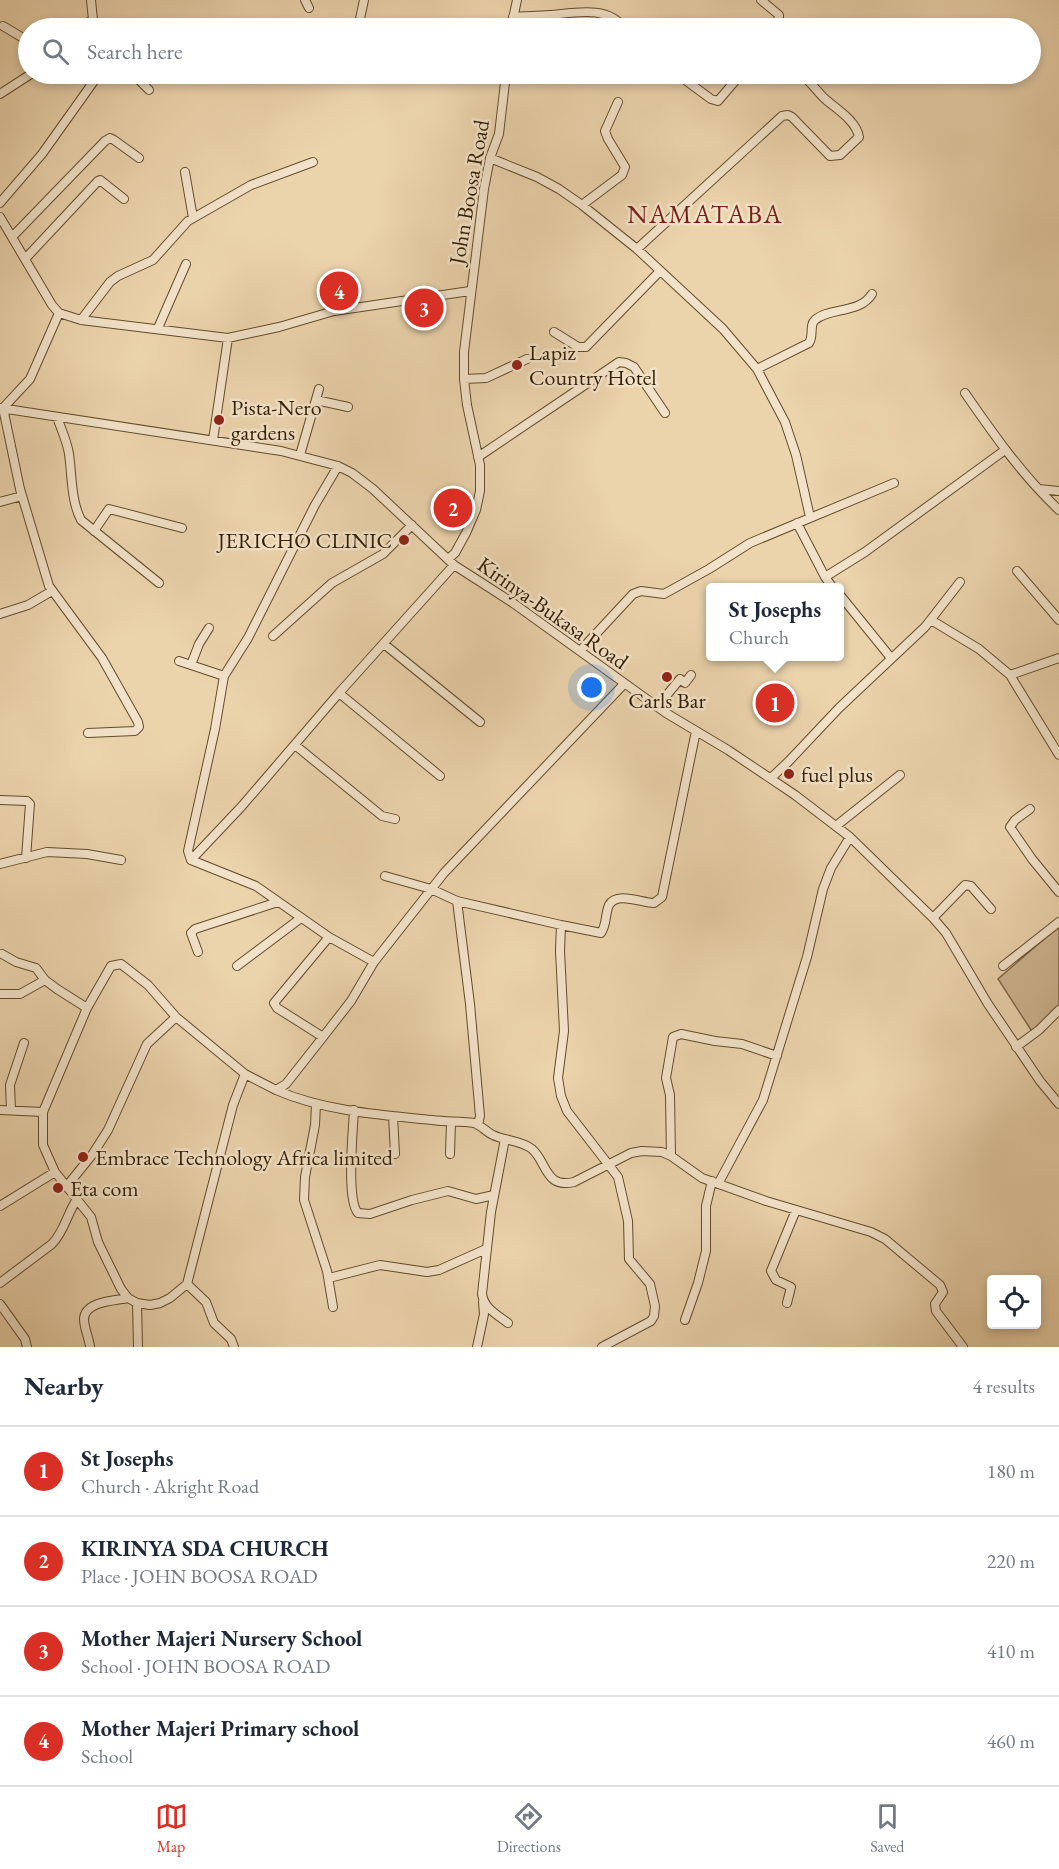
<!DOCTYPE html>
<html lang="en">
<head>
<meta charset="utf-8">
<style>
	body { margin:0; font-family:"EB Garamond",serif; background:#f2f2f3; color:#1f2937 }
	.controls { position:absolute; right:18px; bottom:18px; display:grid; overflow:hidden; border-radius:6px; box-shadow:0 3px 9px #0003 }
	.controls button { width:54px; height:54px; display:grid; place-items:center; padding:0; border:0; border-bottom:2px solid #e0e1e3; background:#fff; color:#1f2937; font:30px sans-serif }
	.you { position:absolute; left:592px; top:688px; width:21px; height:21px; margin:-15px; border:4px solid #fff; border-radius:50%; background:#1a73e8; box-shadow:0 0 0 9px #1a73e833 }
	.badge { display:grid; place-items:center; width:39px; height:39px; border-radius:50%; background:#d93025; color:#fff; font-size:20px; font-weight:700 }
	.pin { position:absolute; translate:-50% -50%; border:3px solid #fff; box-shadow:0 2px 6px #0006 }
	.popup { position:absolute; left:706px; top:583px; width:138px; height:78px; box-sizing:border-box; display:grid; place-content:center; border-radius:6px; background:#fff; filter:drop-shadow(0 2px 4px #0005); font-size:20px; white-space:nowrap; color:#747a83 }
	.popup b { font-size:22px; color:#1f2937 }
	.popup::after { content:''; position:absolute; left:50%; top:100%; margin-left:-12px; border:12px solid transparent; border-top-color:#fff }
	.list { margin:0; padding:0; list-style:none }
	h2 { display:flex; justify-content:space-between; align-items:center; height:78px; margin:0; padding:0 24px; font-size:26px }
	h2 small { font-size:20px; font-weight:400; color:#747a83 }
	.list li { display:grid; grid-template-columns:39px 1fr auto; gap:18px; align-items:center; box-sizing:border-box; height:90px; padding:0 24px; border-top:2px solid #e0e1e3 }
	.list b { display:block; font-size:22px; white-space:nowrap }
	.list p { margin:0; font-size:20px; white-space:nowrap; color:#747a83 }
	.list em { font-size:20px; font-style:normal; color:#747a83 }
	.icon { flex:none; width:33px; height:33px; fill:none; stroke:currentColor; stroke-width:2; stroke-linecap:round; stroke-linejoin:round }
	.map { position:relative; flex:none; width:1059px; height:1347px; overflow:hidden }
	.search { position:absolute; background:#fff; box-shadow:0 3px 9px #0003; left:18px; right:18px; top:18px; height:66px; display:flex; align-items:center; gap:15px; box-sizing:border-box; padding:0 21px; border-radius:33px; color:#747a83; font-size:22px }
	.sheet { height:438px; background:#fff }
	nav { display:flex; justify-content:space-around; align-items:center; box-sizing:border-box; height:84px; border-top:2px solid #e0e1e3; background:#fff; font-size:16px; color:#747a83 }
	nav a { display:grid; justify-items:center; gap:3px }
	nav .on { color:#d93025 }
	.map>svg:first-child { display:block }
	.green { fill:#ccb48f; stroke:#806a48; stroke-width:1.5 }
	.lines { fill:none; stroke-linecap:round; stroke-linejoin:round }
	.minor-casing { stroke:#624c2b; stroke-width:10 }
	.minor { stroke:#f2e2c9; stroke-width:8 }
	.poi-dot { fill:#8f2418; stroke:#f2e2c9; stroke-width:2 }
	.labels { text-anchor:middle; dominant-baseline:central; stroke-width:5; stroke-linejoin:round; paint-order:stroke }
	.street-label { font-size:22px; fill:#341f00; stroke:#f2e2c9 }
	.poi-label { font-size:22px; fill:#341f00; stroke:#f2e2c9; text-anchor:start }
	.quarter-label { font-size:26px; letter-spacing:1.5px; fill:#7a1f14; stroke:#f2e2c9 }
</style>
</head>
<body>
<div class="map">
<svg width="1059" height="1347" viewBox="0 0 1059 1347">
	<rect width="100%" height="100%" fill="#ebd3ac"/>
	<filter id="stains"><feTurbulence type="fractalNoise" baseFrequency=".00333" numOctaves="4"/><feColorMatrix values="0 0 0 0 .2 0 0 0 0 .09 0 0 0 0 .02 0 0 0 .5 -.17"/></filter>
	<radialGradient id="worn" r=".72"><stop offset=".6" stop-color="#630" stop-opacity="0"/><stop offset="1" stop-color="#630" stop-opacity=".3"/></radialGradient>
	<path class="green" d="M1059,926V1010L1033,1033L998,979Z"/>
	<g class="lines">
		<defs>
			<path id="minor" d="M305,0L309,8
				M761,0L779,15V18L772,28
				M513,17C525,16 538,16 550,15C574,13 608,5 624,28
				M3,26L28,41
				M68,28C75,22 85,26 93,20L91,0
				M358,28L364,0
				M511,28L517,0
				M133,74L149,90
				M356,74H370
				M677,74L711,99L718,101L741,74
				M0,94L31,74
				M490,158L537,177L559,189L582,205L637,249L723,329L757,369L785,422L796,455L810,517
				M185,172L193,218
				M0,203L42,154L99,74
				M582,205L622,175L625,167L608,139L605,131L618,102
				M0,217L52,305L59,313L81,320L228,338L279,327L334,311L470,291
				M12,237L105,141L110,138L114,140L139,158
				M637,249L782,116L788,115L792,117L830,156L840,155L859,137C856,120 836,109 824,98C816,90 810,81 801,74
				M25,259L98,181L100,180L124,199
				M59,313L30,379L3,408L20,489L49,586L102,658L138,722L139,727L135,731L88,733
				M81,320L110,282L118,276L153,260L188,221L251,185L313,162
				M158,328L186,264
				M554,332L578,347H586L660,271
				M757,369L809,343C814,336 809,325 815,320C829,307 860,314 872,294
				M464,379L486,378L527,359
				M965,393C994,435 1022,475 1059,510
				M316,400L348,407
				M0,408L281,451L338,466L352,473L373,489L454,565L513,603L666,713L728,750L795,795L850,837L933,918L946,933L988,1004L1040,1081L1059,1104
				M57,417C61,429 67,441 69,454C72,475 71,501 81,520L159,583
				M213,440L228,338
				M300,455L319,389
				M478,457L619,362L626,363L634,367L665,413
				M338,466L315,505L248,638L224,676L215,729L188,851L191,860L256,886L329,937L374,962
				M1039,489L1059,491
				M0,502L22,496
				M797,523L825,577L833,588
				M94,531L109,509L182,528
				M448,559L455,553L466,533L476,510L480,491V465L467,405L464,379V352L484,189L490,158L499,134L506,74
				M1017,571L1059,620
				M825,577L865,552L1005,450
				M840,595L891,658
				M0,614L28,605L52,591
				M931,620L979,649L1010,675L1059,755
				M273,636L332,583L383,554L412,525
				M384,644L480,722
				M580,651L633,594L641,591L664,594L709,569L750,543L894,483
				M179,661L224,676
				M191,665L199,644L209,628
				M1010,675L1059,658
				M339,693L440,776
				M657,707L680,679L685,683L691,675
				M295,745L382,816L395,819
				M771,778L789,761L839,708L925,627L960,582
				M0,800L27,801L30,804L26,858
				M1030,809L1015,820L1010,827L1032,859L1059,892
				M836,826L900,775
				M191,860L242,806L339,693L454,565
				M0,864L47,852L87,854L121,860
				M385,876L431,889L457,901L561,925L601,933C607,924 605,914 609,905C617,891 642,903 654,903L662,897L696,731
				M457,901L470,1004L480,1116L478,1125
				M933,918L965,885L971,886L991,909
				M561,925L560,951L564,1031L558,1078L561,1096L567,1111L618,1177L628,1221L629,1259L650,1284L655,1306L654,1316L651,1321L602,1347
				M198,952L191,933L195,929L278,902
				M2,954L16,962L36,968L45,980L57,989L87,1008
				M237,966L301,918
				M1003,966L1059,922
				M0,994H20L45,980
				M323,1037L277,1008L274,1003L329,937
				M1016,1047L1039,1030L1059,1010
				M276,1090C324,1111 380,1115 432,1120C446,1122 461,1121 474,1123C481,1125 486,1132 493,1135C505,1141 521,1140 532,1149C547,1162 545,1189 574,1182L631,1153L642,1151L662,1152L671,1156L702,1178L766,1201L871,1232L885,1239L940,1285L943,1292L935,1304L936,1311L963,1347
				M316,1104L315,1125L305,1177L304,1200L327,1271L333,1307
				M0,1110L43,1112
				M11,1110L10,1085L24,1043
				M354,1110C353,1130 346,1200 358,1213L370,1214L412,1200L448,1191L476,1199L494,1195
				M393,1116L395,1154
				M505,1139L491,1212L482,1294C484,1308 496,1314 508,1323
				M450,1154L451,1122
				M671,1156L670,1095L666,1078L673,1037L681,1034L715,1041L742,1044L777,1056
				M55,1172L91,1217L98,1242L121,1289L128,1298L137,1303L150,1305L160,1303L170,1298L187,1284L233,1105L245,1074
				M718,1184L763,1100L807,957L823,889L831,868L850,837
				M66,1187L92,1155L108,1130L147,1044L176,1017
				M0,1206L55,1172L43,1145V1112L87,1008L111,966L121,964L148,985L176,1017L245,1074L276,1090L286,1084L323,1037L351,1001L374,962L444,873L624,684
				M329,1278L380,1265L427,1272L439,1270L486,1249
				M0,1283L52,1244C64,1232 67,1214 77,1199
				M187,1284L206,1302L214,1323L231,1339L234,1347
				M137,1303L138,1347
				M787,1303L791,1287L776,1280L771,1271L796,1210
				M0,1304L25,1339L27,1347
				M685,1320L698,1283L706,1251V1206L712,1181
				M90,1347C89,1338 84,1328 84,1319C85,1301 114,1301 128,1298
				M477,1347L484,1314L483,1302"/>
		</defs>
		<use href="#minor" class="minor-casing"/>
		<use href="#minor" class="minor"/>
	</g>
	<g class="poi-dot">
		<circle cx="517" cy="365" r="6"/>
		<circle cx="219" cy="420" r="6"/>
		<circle cx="404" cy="540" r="6"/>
		<circle cx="667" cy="677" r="6"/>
		<circle cx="789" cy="774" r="6"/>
		<circle cx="83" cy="1157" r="6"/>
		<circle cx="58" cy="1188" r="6"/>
	</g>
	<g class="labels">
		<g class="street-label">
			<text transform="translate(469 192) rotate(-80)">John Boosa Road</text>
			<text transform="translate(553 613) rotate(35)">Kirinya-Bukasa Road</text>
		</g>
		<g class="poi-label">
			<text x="529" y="352">Lapiz<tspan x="529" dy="25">Country Hotel</tspan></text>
			<text x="231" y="407">Pista-Nero<tspan x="231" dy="25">gardens</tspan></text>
			<text x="392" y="540" text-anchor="end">JERICHO CLINIC</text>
			<text x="667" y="700" text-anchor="middle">Carls Bar</text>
			<text x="801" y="774">fuel plus</text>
			<text x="95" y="1157">Embrace Technology Africa limited</text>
			<text x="70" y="1188">Eta com</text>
		</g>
		<g class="quarter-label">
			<text x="705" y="214">NAMATABA</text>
		</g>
	</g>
	<rect width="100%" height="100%" filter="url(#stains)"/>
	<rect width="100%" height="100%" fill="url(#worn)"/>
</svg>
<div class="controls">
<button><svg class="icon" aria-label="locate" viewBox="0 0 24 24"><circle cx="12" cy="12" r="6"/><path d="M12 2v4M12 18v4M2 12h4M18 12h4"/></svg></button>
</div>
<div class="you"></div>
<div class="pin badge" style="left:775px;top:703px">1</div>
<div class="popup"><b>St Josephs</b>Church</div>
<div class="pin badge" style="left:453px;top:508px">2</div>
<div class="pin badge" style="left:424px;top:308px">3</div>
<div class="pin badge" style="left:339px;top:291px">4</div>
<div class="search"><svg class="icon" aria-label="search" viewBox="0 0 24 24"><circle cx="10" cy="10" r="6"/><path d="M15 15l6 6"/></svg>Search here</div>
</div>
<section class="sheet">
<h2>Nearby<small>4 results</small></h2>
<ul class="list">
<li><span class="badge">1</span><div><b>St Josephs</b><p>Church · Akright Road</p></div><em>180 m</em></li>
<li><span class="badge">2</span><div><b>KIRINYA SDA CHURCH</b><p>Place · JOHN BOOSA ROAD</p></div><em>220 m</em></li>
<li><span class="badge">3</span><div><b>Mother Majeri Nursery School</b><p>School · JOHN BOOSA ROAD</p></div><em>410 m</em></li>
<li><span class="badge">4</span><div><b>Mother Majeri Primary school</b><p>School</p></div><em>460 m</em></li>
</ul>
</section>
<nav>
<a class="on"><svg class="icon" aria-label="map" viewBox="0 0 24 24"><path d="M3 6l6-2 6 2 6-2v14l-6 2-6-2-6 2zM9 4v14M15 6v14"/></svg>Map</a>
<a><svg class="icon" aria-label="directions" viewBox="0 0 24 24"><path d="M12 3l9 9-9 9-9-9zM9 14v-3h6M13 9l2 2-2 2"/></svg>Directions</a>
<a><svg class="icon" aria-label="saved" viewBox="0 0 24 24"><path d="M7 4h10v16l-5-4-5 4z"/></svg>Saved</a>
</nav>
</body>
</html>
